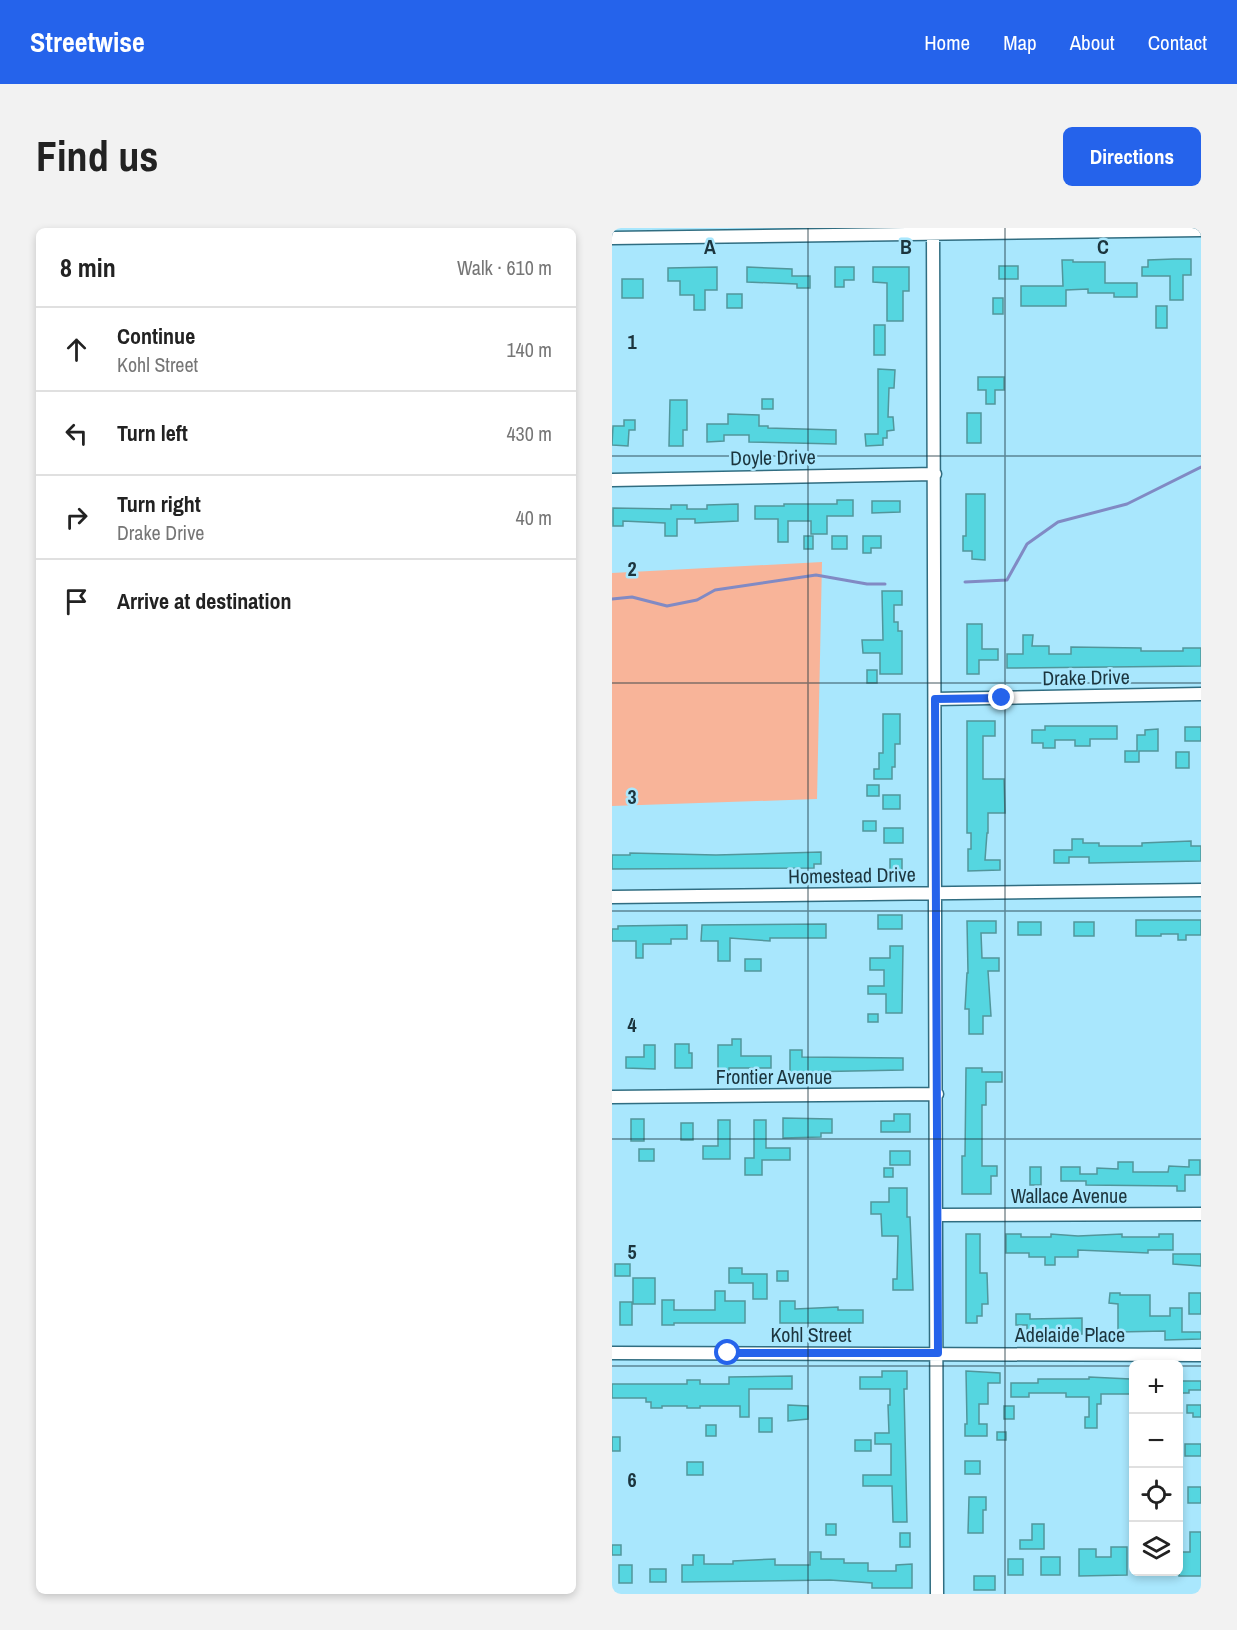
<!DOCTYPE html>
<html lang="en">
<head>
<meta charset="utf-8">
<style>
	body { margin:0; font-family:"Archivo Narrow",sans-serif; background:#f2f2f2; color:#222 }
	.controls { position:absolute; right:18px; bottom:18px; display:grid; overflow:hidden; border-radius:9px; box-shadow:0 3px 9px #0003 }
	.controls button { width:54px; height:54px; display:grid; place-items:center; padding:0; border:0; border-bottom:2px solid #e0e0e0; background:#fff; color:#222; font:30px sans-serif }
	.stop { position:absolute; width:18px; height:18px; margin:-14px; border:4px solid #2563eb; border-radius:50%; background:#fff }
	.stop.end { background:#2563eb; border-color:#fff; box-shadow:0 2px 6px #0008 }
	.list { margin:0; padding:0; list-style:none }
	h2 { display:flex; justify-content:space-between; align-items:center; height:78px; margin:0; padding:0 24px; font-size:26px }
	h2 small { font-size:20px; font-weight:400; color:#767676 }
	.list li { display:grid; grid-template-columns:39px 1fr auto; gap:18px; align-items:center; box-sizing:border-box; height:84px; padding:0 24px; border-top:2px solid #e0e0e0 }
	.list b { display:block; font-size:22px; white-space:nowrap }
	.list p { margin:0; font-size:20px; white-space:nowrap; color:#767676 }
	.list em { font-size:20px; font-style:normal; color:#767676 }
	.icon { flex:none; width:33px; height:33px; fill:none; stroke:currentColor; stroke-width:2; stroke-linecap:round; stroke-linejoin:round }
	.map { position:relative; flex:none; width:589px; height:1366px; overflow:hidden; border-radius:9px }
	header { display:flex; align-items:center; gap:36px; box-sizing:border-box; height:84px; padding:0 30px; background:#2563eb; color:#fff }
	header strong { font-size:28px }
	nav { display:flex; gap:33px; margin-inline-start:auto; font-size:21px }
	.intro { display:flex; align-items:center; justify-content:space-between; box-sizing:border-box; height:144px; padding:0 36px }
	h1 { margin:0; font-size:42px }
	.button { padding:15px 27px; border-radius:9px; background:#2563eb; color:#fff; font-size:21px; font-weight:700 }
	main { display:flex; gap:36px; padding:0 36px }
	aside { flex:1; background:#fff; border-radius:9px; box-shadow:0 3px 9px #0003 }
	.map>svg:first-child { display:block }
	.green { fill:#f8b499 }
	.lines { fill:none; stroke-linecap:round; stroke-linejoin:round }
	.stream { stroke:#818ac4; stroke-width:3 }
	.building { fill:#55d6e0; stroke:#51969b; stroke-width:1.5 }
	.minor-casing { stroke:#306d81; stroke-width:15 }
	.minor { stroke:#fff; stroke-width:12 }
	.route { stroke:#2563eb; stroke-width:8 }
	.grid { fill:none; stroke:#1c353e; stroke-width:1.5; stroke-opacity:0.55 }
	.labels { text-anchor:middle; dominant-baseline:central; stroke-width:5; stroke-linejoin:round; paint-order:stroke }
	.street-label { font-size:20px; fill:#1c353e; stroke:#a9e7fd }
	.grid-label { font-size:20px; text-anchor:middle; font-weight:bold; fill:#1c353e; stroke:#a9e7fd; stroke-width:5; stroke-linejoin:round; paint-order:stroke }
</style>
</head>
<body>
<header>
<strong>Streetwise</strong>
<nav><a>Home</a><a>Map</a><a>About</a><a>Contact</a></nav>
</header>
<div class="intro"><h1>Find us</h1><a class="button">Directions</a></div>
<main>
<aside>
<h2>8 min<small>Walk · 610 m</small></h2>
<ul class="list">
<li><svg class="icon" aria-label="ahead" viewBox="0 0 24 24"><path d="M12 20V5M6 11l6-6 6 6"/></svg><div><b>Continue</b><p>Kohl Street</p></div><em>140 m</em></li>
<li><svg class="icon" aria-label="left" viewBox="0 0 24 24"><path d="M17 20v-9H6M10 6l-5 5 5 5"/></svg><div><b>Turn left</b></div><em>430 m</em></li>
<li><svg class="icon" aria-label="right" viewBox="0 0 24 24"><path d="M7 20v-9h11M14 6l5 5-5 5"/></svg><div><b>Turn right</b><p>Drake Drive</p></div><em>40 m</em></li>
<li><svg class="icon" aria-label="arrive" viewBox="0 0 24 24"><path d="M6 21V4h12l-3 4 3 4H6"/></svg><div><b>Arrive at destination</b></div></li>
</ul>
</aside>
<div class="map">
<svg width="589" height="1366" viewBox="0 0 589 1366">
	<rect width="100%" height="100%" fill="#a9e7fd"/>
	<path class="green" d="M210,334L205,571L0,578V345Z"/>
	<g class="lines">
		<path class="stream" d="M353,354L395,352L415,316L446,294L515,276L589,239
			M0,371L20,369L55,378L85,372L103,362L204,347L255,356H273"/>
	</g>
	<path class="building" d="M562,31H579V47H571V72H558V48H530V39H536V32Z
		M450,32H461V34H493V55H525V69H502V65H476V61L454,62V78H409V58H451Z
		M387,38H406V51H387Z
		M105,39V62H93V82H82V67H68V53H56V40Z
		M135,39L180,41V48H198V60H185V56L135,54Z
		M223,39H242V52H232V59H223Z
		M261,39H297V63H291V93H275V55L261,54Z
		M10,51H31V70H10Z
		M115,66H130V80H115Z
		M381,70H391V86H381Z
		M544,78H555V100H544Z
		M262,97H273V127H262Z
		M266,141L283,142L282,160H277L276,189H281L282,202L275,203V210H271V217L254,218L253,206H266Z
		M366,149H392V162H383V176H374V162H366Z
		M150,171H161V181H150Z
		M58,172H75V202H71V218H57Z
		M355,185H369V215H355Z
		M116,186L147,187V198H156V200L224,202V216L137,214V207H112V213L95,214V196H116Z
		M12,192H23V202H17L16,218L0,217L1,198H12Z
		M354,266H373V332L360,331V323H351V308H354Z
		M225,272H241V288H215V306H199V293H176V314H166V291H143V278H172V276H225Z
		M260,273H288V284L260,285Z
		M126,276V293L83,295V291H65V308H53V295L11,293V298H1V280L59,281V277H75V281H95V277Z
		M192,308H201V321H192Z
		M220,308H235V321H220Z
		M251,308H269V320H259V325H251Z
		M270,363H290V377H282V394H286V403H290V446H268V425H251L250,412H271Z
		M355,396H370V421H386V432H367V446H355Z
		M411,407H421L420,418H437V426H459V419L529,420V423H571V420H589V438L395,440V426H411Z
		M255,442H265V455H255Z
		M271,486H288V516H283V539H280V551H262V541H267V525H271Z
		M355,493H383V508H371V551H392L393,585H376V605H375L373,632H388V642L356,643V621H359V605H355Z
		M433,498H505V511H478V518H463V512H443V520H431V515H420V502H433Z
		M573,499H589V513H573Z
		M546,501V523H527V534H513V523H525V507H533V502Z
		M564,524H577V540H564Z
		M255,557H267V568H255Z
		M271,567H288V581H271Z
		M251,593H264V603H251Z
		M272,600H291V615H272Z
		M460,611H471V615H487V618H530V615L579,613V618H589V633L477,635V629H457V635H442V622H460Z
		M209,624V636H202V640L0,641V627H18V625L104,627Z
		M278,631H290V646H278Z
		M266,687H290V701H266Z
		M524,692H589V707H574V712H566V706H549V708H524Z
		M355,693H384V705H369L370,730H387V743H376L379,788H371V806H357V781H353L355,745H356Z
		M406,694H429V707H406Z
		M462,694H482V708H462Z
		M214,696V710H158V713L118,710V733H106V713H89L90,697Z
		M75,697V711H59V716H31V730H24V713H0V701H6V698Z
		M278,718H291L290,785H274V766H256V758H272V742H258V730H278Z
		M133,731H149V743H133Z
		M256,786H266V794H256Z
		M120,811H129V828H159V840H117V844H106V817H120Z
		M63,816H77V825H80V840H63Z
		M32,817H43V841L14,840V829H32Z
		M178,822H190V829L291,830V842L190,844V851H178Z
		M354,840H370V844H390V854H374V877H370V938H385V948H379V966H350V928H353Z
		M282,886H298V904H269V893H282Z
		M171,890L220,891V905H209V909L171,910Z
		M19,891H32V913H19Z
		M106,892H118V931H91V918H106Z
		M142,892H154V920H178V932H150V947H133V930H142Z
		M69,895H81V912H69Z
		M27,921H42V933H27Z
		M278,923H298V937H278Z
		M577,932H588V947H573V963H565V958L474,957V953H449V939H468V946H485V940L506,941V934H521V944H556L557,938L577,939Z
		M418,939H429V957H418Z
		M272,940H281V949H272Z
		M277,960H295V989H298L301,1062H281V1051H285L286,1008H270L269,986H259V974H277Z
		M354,1006H368V1045H375L376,1076H370V1088H365V1095H354Z
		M394,1006H409V1009H439V1006L466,1008L510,1006V1009H547V1006H561V1022H536V1025L466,1022V1029H443V1037H433V1029H417V1025H394Z
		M561,1026H589V1038L561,1036Z
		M3,1036H18V1048H3Z
		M117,1040H130V1046H155V1071H141V1055H117Z
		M165,1043H176V1053H165Z
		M21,1050H43V1076H21Z
		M103,1063H113V1073H133V1095H62V1097H50V1072H62V1082H103Z
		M498,1065H508V1067H538V1088H558V1080H570V1104H589V1111L553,1112V1103L506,1104V1076L497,1075Z
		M577,1065H589V1086H577Z
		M168,1073H183V1081L226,1079V1082H251V1095H168Z
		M8,1074H20V1097H8Z
		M404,1086H418V1091L470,1090V1106L440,1107V1104H415V1097H404Z
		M270,1143H295V1161H292L295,1294H281L280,1258H251V1247H279V1216H263V1205H277L276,1177H278V1161H248V1149H270Z
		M354,1143L388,1145V1155H376V1176H367V1196H375V1208H353V1196H355Z
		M180,1148V1161H137V1189H128V1178H88V1180H75V1178H50V1180H39V1174H34V1170H0V1156H75V1152H88V1156H117V1149Z
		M477,1149L518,1151V1166H489V1176H485V1200H473V1189H477V1169H454V1165H417V1169H399V1155H426V1151H477Z
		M567,1153H589V1162H577V1165H567Z
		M176,1177L196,1178V1191L176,1193Z
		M575,1177H589V1189H581V1185H575Z
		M392,1178H402V1191H392Z
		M147,1190H160V1204H147Z
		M94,1197H104V1208H94Z
		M385,1204H394V1212H385Z
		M0,1209H8V1223H0Z
		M243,1212H259V1223H243Z
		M573,1216H589V1228H573Z
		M353,1233H368V1246H353Z
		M75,1234H91V1247H75Z
		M576,1259H589V1275H576Z
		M357,1269H374V1282H371V1305H356Z
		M214,1296H224V1307H214Z
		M420,1296H432V1321H408V1312H420Z
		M578,1304H589V1348H567V1324H578Z
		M288,1305H298V1319H288Z
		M0,1317H9V1327H0Z
		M499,1319H515V1347L467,1348V1321H484V1329H499Z
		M198,1324H209V1331H232V1335H256V1343H284V1337L300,1336V1360H260V1355L218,1352L70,1354V1337H81V1327H92V1336H121V1333L163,1331V1337H198Z
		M429,1329H448V1347H429Z
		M396,1331H411V1347H396Z
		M7,1337H20V1355H7Z
		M38,1341H54V1354H38Z
		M362,1348H383V1362H362Z"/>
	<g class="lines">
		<defs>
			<path id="minor" d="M321,0L325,1366
				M0,10L589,2
				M0,252L323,246
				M323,471L589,466
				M0,669L589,662
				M0,869L325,866
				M325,987L589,986
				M0,1125L589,1127"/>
		</defs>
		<use href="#minor" class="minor-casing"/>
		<use href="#minor" class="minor"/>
	</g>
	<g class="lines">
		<path class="route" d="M116,1125H326L323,471L390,470"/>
	</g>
	<path class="grid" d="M196,0V1366M393,0V1366M0,228H589M0,455H589M0,683H589M0,911H589M0,1138H522M566,1138H589"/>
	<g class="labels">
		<g class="street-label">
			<text transform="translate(161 229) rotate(-1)">Doyle Drive</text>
			<text transform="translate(474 449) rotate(-1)">Drake Drive</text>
			<text transform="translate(240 647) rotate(-1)">Homestead Drive</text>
			<text x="162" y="848">Frontier Avenue</text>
			<text x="457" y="967">Wallace Avenue</text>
			<text x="199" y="1106">Kohl Street</text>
			<text x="458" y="1106">Adelaide Place</text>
		</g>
	</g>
	<g class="grid-label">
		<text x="98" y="26">A</text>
		<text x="294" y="26">B</text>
		<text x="491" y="26">C</text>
		<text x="20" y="121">1</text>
		<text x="20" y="348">2</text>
		<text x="20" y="576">3</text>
		<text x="20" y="804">4</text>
		<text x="20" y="1031">5</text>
		<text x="20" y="1259">6</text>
	</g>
</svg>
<div class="controls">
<button>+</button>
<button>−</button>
<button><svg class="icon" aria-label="locate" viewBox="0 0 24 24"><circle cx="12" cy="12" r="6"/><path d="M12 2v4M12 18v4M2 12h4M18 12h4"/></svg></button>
<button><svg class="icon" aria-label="layers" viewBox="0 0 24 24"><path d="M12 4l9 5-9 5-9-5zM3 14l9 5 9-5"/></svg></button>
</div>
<div class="stop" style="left:116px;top:1125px"></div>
<div class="stop end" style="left:390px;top:470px"></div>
</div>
</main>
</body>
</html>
